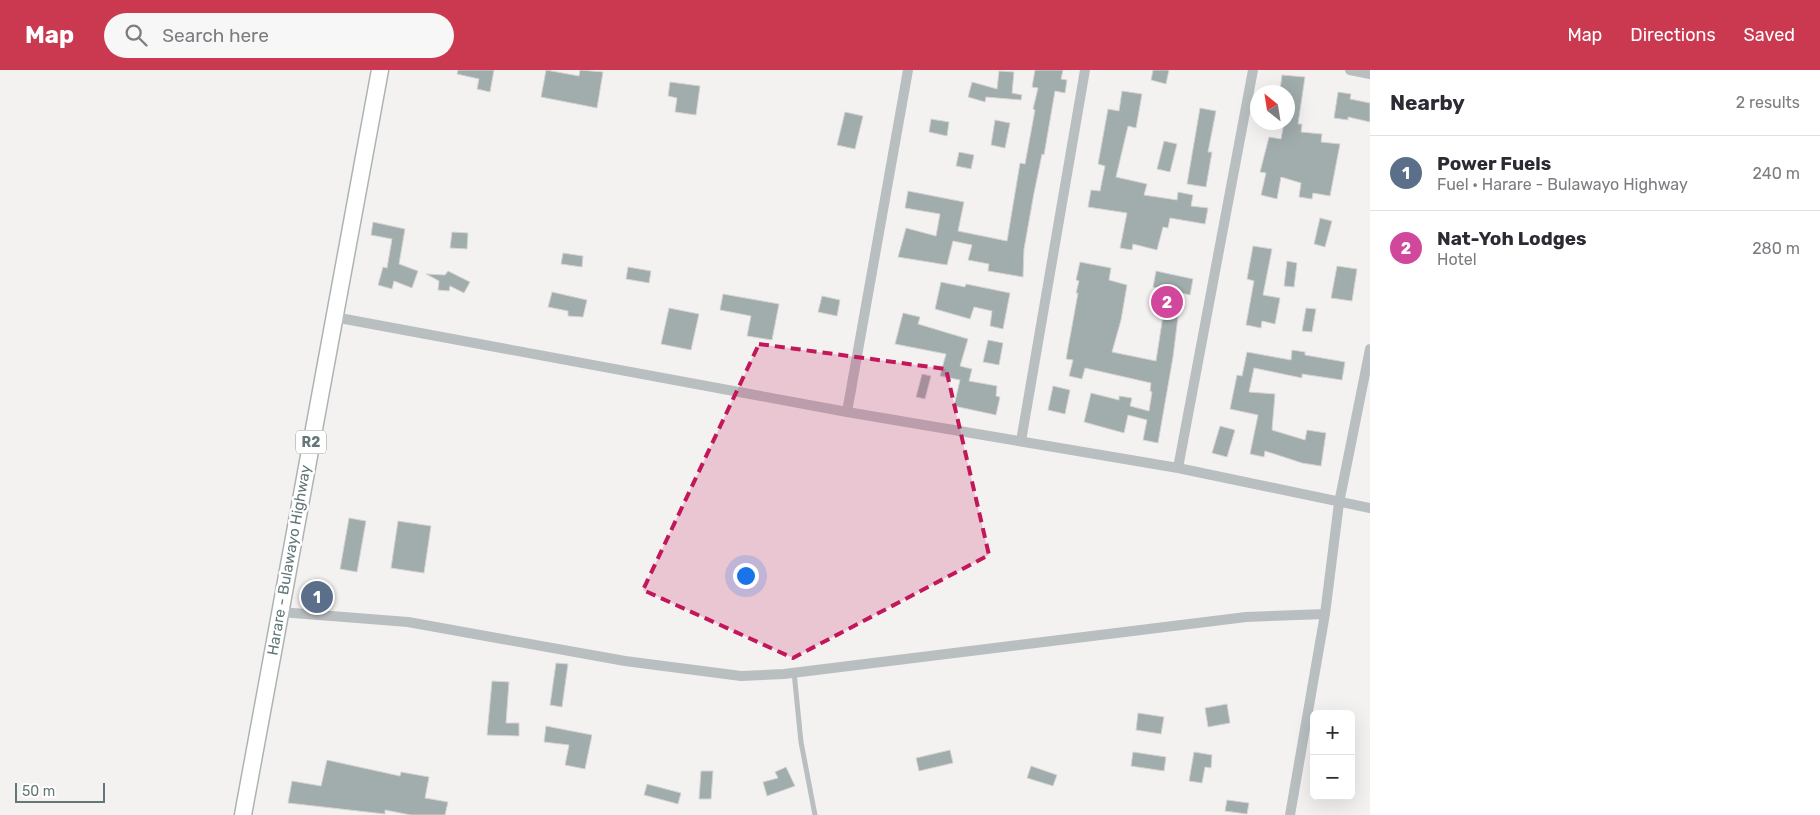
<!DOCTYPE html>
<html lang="en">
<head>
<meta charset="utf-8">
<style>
	body { margin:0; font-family:Rubik,sans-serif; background:#f7f7f7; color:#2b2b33 }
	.controls { position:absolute; right:15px; bottom:15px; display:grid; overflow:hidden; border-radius:8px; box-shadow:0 5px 20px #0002 }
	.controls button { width:45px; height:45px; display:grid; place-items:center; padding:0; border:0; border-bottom:1px solid #e1e1e2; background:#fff; color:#2b2b33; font:25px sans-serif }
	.compass { position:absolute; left:1250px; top:15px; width:45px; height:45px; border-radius:50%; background:#fff; box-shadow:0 5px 20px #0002; rotate:330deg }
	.scale { position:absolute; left:15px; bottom:12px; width:90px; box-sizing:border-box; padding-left:5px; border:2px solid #637778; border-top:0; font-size:14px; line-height:18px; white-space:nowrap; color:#637778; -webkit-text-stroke:4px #fff; paint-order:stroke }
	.you { position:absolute; left:745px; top:505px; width:18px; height:18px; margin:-12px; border:4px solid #fff; border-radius:50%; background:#1a73e8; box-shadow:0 0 0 8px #1a73e833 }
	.badge { display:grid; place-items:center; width:32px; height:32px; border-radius:50%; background:#cb3950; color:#fff; font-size:16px; font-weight:700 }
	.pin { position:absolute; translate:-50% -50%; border:2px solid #fff; box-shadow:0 1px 5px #0006 }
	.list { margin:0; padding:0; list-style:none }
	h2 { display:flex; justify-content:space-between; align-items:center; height:65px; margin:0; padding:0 20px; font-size:21px }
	h2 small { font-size:16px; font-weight:400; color:#7c7c81 }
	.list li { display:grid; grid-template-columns:32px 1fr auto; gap:15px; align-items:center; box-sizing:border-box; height:75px; padding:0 20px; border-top:1px solid #e1e1e2 }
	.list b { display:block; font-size:19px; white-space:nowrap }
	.list p { margin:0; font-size:16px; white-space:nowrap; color:#7c7c81 }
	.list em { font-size:16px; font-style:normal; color:#7c7c81 }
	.icon { flex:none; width:28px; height:28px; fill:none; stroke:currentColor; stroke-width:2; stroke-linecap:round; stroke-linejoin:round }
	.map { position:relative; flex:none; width:1370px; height:745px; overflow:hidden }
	header { display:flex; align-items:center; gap:30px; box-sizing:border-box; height:70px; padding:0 25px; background:#cb3950; color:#fff }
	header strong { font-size:24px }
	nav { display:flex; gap:28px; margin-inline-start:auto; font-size:18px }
	.search { width:350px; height:45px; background:#f7f7f7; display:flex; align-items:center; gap:12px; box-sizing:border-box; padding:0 18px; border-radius:28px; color:#7c7c81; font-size:19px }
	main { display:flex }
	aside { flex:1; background:#fff }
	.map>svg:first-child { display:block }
	.building { fill:#a1acac; stroke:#d5d4d3 }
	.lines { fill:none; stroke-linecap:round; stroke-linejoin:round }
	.trunk-casing { stroke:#adb3b3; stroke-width:19 }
	.service { stroke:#b9bfc0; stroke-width:5 }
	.minor { stroke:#b9bfc0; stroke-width:10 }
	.trunk { stroke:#fff; stroke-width:16 }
	.marked { fill:#c2185b; fill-opacity:0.2; stroke:#c2185b; stroke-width:4; stroke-dasharray:10 6; stroke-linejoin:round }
	.labels { text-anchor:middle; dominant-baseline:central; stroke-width:5; stroke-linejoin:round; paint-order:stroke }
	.shield { fill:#fff; stroke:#92a0a0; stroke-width:1 }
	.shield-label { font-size:14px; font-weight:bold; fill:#637778 }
	.street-label { font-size:15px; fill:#637778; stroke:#fff }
</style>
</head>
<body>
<header>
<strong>Map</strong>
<div class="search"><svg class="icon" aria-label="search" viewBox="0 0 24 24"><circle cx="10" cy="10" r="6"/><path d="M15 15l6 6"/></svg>Search here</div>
<nav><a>Map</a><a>Directions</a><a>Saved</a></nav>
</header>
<main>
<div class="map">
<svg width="1370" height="745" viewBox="0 0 1370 745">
	<rect width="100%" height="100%" fill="#f4f2f0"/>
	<path class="building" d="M458,0H494L490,22L477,19L479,9L457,4Z
		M546,0L579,6L580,0L603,2L597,38L541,27Z
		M1035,0H1063L1061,9L1067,10L1065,23L1055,21L1044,85L1042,84L1034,123L1024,179L1023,207L988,201L989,194L968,190L972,175L953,171L947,195L898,187L906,158L936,166L940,144L905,138L908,121L964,132L958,161L1007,171L1020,93L1025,94L1035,40L1033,39L1038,18L1032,17Z
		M1153,0H1169L1166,14L1151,10Z
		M999,1L1014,2L1012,23L1022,25L1021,30L986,27L985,32L968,27L972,12L997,19Z
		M1282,5L1305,7L1298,54H1302L1301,62L1322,64L1321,72L1340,74L1330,126L1313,123L1312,129L1299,127L1301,113L1281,107L1277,129L1261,125L1266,103L1260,102L1269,67L1281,69L1284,52H1288V22L1280,20Z
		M670,12L700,16L696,45L675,42L677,28L668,26Z
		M1122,21L1142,24L1136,58L1128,56L1116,107L1147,114L1144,125L1177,130L1178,122L1193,125L1191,136L1208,138L1205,154L1170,148L1168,158L1163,157L1157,180L1133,174L1132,180L1120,178L1127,143L1088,137L1091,120L1100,121L1105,96L1098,94L1108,39L1119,41Z
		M1338,22L1351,24L1350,29L1370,33V52L1348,47V50L1334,48Z
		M1200,38L1216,41L1208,82H1212L1206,117L1187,114Z
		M845,42L863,46L855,79L837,75Z
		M931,49L949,52L947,66L929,62Z
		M995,50L1010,53L1005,78L991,75Z
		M1164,71L1177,74L1170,102L1157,99Z
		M959,82L974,85L971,99L956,96Z
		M1320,148L1332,151L1325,177L1314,174Z
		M373,152L405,159L399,194L418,201L412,218L394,211L392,219L378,215L383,197L387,198L392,169L371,165Z
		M452,162L468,163L467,179L450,178Z
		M1253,176L1272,179L1263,225L1280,228L1275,254L1262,251L1261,258L1246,255L1254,211L1247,209Z
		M563,183L583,186L582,197L561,194Z
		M1287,191L1297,193L1294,217L1284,216Z
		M1080,192L1111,198L1109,210L1127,215L1121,250L1112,282L1156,291L1164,239H1158L1161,219L1153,217L1156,201L1193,209L1190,225L1181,223L1173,287L1158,373L1143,370L1147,350L1128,345L1124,363L1084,352L1091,323L1119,330V326L1132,328L1130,336L1149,341L1152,322L1150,321L1151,313L1085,298L1082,309L1069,306L1073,290L1066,289L1078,223H1076L1079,211L1076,210Z
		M1337,196L1357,199L1352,231L1331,228Z
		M628,197L651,201L649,213L626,209Z
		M448,201L470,212L464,223L450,216L449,221L438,220L439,211L426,204L445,205Z
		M941,212L965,217L966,214L1010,223L1003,259L990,256L992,241L974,237L970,249L935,239Z
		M552,222L587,230L583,247L568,246V241L548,237Z
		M723,224L779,234L772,270L747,266L751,246L720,240Z
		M822,226L840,230L837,246L818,242Z
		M669,238L699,244L691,280L661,274Z
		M1306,238L1316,239L1312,262L1302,261Z
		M903,243L920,247L918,254L968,269L960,296L972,299L969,311L997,316L996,326L1000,327L996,345L954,336L960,310L940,306L946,284L895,274Z
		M988,270L1003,273L999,295L983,292Z
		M1292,280L1305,282V285L1345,292L1342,310L1302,304V308L1254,298L1249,322L1275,324L1272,360L1305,370L1307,360L1326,363L1321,396L1302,393L1265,381L1264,387L1250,384L1258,345L1230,339L1237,305L1242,306L1247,282L1291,290Z
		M922,304L931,306L925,329L916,327Z
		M1053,316L1070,320L1065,344L1048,340Z
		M1220,356L1235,360L1227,387L1212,383Z
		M349,448L366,451L357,502L340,499Z
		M398,451L431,456L424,503L391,498Z
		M556,593L568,594L562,637L550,635Z
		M492,611L509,612L506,653H519V666L487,665Z
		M1227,634L1230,653L1208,657L1205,638Z
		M1138,643L1164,647L1161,664L1136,660Z
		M546,656L592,665L585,699L565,695L569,675L544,672Z
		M950,680L953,693L919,701L916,688Z
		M1133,682L1166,687L1164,701L1131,696Z
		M1194,682L1212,685L1211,698L1205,697L1202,713L1189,711Z
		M327,690L400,706L401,702L429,707L425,728L448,732L445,745H411L385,740V744L288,733L292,711L321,716Z
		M1031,696L1057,705L1053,716L1027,708Z
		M786,697L795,716L767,726L763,712L778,708L775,702Z
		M701,701H713L711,729H699Z
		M647,714L681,723L678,734L644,725Z
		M1227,730L1249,733L1247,744L1225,741Z"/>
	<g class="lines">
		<defs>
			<path id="trunk" d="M243,745L380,0"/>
		</defs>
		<use href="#trunk" class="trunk-casing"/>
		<path class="service" d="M794,602L801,672L815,745"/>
		<path class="minor" d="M1350,0L1370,4
			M334,247L847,342L1178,398L1370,438
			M847,342L908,0
			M1021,371L1085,0
			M1178,398L1253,0
			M280,542L408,552L625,591L741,606L784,604L1246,547L1325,544
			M1290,745L1325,544L1339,433L1370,279"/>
		<use href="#trunk" class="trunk"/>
	</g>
	<path class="marked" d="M759,274L946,299L989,485L793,588L643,520Z"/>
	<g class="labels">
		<rect class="shield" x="296" y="360.5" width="30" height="23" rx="4"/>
		<g class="shield-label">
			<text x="311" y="372">R2</text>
		</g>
		<g class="street-label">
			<text transform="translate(289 490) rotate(-80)">Harare - Bulawayo Highway</text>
		</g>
	</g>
</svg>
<div class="controls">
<button>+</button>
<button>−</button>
</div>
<svg class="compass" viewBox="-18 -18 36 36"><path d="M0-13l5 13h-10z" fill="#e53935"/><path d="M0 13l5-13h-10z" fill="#7c7c81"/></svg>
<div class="scale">50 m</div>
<div class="you"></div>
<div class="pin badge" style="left:317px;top:527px;background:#5c6f8a">1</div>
<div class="pin badge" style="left:1167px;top:232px;background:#d1479c">2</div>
</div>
<aside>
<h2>Nearby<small>2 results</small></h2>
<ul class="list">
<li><span class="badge" style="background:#5c6f8a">1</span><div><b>Power Fuels</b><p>Fuel · Harare - Bulawayo Highway</p></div><em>240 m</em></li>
<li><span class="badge" style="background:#d1479c">2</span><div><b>Nat-Yoh Lodges</b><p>Hotel</p></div><em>280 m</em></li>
</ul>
</aside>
</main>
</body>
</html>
